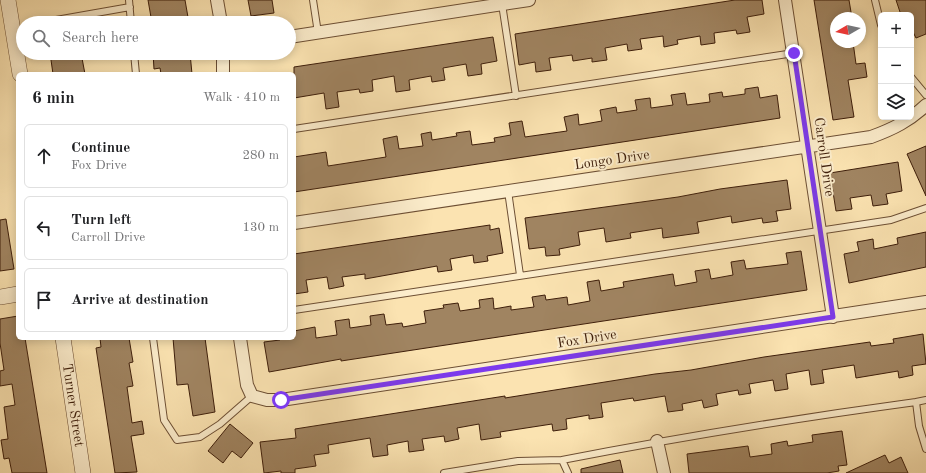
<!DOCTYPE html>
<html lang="en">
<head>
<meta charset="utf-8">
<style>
	body { margin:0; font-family:"Old Standard TT",serif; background:#f6f6f6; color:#202124 }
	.controls { position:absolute; right:12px; top:12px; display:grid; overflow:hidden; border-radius:6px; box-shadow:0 2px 10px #0003 }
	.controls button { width:36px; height:36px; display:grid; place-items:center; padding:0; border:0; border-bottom:1px solid #e0e0e0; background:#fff; color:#202124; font:20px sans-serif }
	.compass { position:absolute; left:830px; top:12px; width:36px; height:36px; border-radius:50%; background:#fff; box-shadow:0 2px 10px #0003; rotate:261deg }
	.stop { position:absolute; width:12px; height:12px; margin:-9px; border:3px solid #7c3aed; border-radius:50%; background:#fff }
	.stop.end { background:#7c3aed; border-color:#fff; box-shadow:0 1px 4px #0008 }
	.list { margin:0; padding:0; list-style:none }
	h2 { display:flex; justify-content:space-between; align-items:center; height:52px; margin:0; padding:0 16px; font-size:17px }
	h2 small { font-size:13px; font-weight:400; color:#757577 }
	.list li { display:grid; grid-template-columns:26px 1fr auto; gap:12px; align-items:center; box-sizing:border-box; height:64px; margin:0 8px 8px; padding:0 8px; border:1px solid #e0e0e0; border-radius:6px }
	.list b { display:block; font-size:15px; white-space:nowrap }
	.list p { margin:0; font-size:13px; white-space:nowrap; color:#757577 }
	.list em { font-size:13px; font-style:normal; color:#757577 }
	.icon { flex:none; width:22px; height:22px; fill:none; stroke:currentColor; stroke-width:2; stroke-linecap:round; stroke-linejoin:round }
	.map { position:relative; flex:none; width:926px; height:473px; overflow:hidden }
	.search { position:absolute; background:#fff; box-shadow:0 2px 10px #0003; left:16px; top:16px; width:280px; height:44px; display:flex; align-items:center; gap:10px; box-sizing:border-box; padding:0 14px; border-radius:22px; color:#757577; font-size:15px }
	.panel { position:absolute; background:#fff; box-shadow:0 2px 10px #0003; left:16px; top:72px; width:280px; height:268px; border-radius:6px }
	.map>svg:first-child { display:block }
	.building { fill:#a08461; stroke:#3e1e0a }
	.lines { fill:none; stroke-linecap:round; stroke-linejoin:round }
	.service-casing { stroke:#6d4f34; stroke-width:8 }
	.minor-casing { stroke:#6d4f34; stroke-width:14 }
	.tertiary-casing { stroke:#6d4f34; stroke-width:16 }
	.service { stroke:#fcedcc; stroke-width:6 }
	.minor { stroke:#fcedcc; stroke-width:12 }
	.tertiary { stroke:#fcedcc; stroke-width:15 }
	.route { stroke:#7c3aed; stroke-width:5 }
	.labels { text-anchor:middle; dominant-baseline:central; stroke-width:4; stroke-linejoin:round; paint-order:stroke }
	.street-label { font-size:14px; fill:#3e1e0a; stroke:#fcedcc }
</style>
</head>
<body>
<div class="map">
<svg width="926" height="473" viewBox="0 0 926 473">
	<rect width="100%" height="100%" fill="#fbe3b1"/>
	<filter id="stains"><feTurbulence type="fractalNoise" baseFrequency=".005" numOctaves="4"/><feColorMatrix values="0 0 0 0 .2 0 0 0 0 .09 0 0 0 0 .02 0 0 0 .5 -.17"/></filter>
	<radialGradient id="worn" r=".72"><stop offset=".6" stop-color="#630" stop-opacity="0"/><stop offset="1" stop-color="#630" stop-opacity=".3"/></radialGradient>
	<path class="building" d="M148,0H185L189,23H152Z
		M248,0H272L274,13L251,16Z
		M735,0H762L764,14L747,17L750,32L737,34L736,30L714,33L715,43L701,45L700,36L677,40L678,44L664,47L663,36L640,39L642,49L628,51L627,44L605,48L607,60L592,62V58L573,61L572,55L549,58L551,70L536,72L535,62L519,65L515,34Z
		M814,0H849L852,18H836V42H853L856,64L865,63L867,77L848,80L854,117L833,120Z
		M896,0H926V34L916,38L911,28V15H901Z
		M493,37L497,61L481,64L482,74L468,76L466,64L443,68L445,80L432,82L431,76L409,80L410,90L396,92L394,76L372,80L373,91L360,93L359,89L337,92L339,107L326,109L324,93L294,98V67Z
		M50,53H81L85,74H53Z
		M153,53H190L192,74H161L160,68L154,69Z
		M758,87L760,98L777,95L780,118L294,192V157L326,152L328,166L386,157L383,139L397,136L399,149L423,146L421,134L431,132L432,140L457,136L456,133L470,131L472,145L495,142L494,138L511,135L509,123L522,121L525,137L567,131L564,117L578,114L579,125L602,121L600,110L616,107L617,113L637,110L635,100L650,98L651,108L673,105L671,95L685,93L687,105L710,102L709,94L722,92L723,97L745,94V89Z
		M926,146V196L907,154Z
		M898,162L902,191L886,194L888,204L873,206L871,195L850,198L852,209L836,211L830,173Z
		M787,180L791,209L776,211L778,221L763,223L762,218L732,223L731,216L697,222L699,233L663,238L662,228L630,233L631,238L606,242L604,228L578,232L580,245L559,249L560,255L546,256L545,247L529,249L525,218L678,197L720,189Z
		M6,219L14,269L0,271V220Z
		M490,225V230L499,228L503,253L487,256L488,261L474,263L473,255L450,259L452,270L438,272L437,266L365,279V274L342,277L344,286L329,289L327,277L306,280L308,292L294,294V254Z
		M926,232V267L849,283L844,254L859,251L857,242L873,239L874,249L898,244L897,238Z
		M801,251L807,290L341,361V359L269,372L264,342L280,340V338H294V331L315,327L316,338L337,335L335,321L349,319L350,328L371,325L370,316L384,314L386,325L402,323L403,327L426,323L424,311L444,308L443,305L458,303L460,311L480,308L479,300L493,298L494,309L511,306V310L534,307L532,297L545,295L546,300L567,297L568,305L590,301L587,282L599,280L601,291L624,287L623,282L673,274L675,286L697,282L695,271L709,269L711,279L733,275L731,262L744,260L746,269L788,264L786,253Z
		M18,316V338H25L47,473H12L9,458L4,459L1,440L8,439L4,407L15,405L12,384L0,386V371L4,370L0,343V319Z
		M923,334L926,364L912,366L913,375L899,378L898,371L856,378L854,365L822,370L824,383L811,385L809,370L786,374L788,389L775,391L773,380L749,384L751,393L739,395L738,390L716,394L718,405L704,408L702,400L682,404L683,410L668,412L665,396L634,401L633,398L601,403L603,417L589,419V415L566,419L567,429L553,431L552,424L500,432L501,437L481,440L479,424L457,428L459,439L445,442L444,436L422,439L424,450L409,452L408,441L387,445L388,455L373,457L370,438L328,445L329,453L314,455L316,466L295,469V473H281V471L264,473L260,442L296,438L295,429L505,396V398L655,374L691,370L764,357L870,342L871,346L894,343L893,339Z
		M100,338H129L133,362L129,363L133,386L127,387L132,423L142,421L144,434L131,436L137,472L115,473L96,348L101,347Z
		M173,338H205L215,412L193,416L188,384L177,385Z
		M230,424L253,443L241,458L232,451L223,463L208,451Z
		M842,431L847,465L838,466L839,471L827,473H689L687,454L748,446L750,457L772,454L771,444L787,441L788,446L813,442L812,435Z
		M885,455L889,463L901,457L908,473H846Z
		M620,460L623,473H581V469Z"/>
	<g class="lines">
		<defs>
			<path id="service" d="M129,0L131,23
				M313,0L318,33
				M875,0L881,25
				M502,4L516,96
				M39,23L130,7
				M134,53L136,74
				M911,77L926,95
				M294,129L794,53
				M508,191L520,275
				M294,310L891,220L926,208
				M153,338L164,420L177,440L200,437L220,424L252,396
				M926,400L916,402L919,426L926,449
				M562,460C680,437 798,418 916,402
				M444,473L518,461L562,460L568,473"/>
			<path id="minor" d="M217,0L221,23
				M785,0L833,317
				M289,37L529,0
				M223,53V74
				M294,223L871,137C893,129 909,121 926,105
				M240,338L247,385L252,396L267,400H281L926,302
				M657,441L664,473"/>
			<g id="tertiary">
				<path d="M8,0L20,74"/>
				<path d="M0,297L18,294"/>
				<path id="s1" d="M63,338L83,473"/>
			</g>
		</defs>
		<use href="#service" class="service-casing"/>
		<use href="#minor" class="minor-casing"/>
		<use href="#tertiary" class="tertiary-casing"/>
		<use href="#service" class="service"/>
		<use href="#minor" class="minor"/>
		<use href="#tertiary" class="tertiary"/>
	</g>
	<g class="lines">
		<path class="route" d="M281,400L833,317L794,53"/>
	</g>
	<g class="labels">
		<g class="street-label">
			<text transform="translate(824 157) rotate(82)">Carroll Drive</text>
			<text transform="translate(612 160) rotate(-8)">Longo Drive</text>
			<text transform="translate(587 339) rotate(-9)">Fox Drive</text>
			<text stroke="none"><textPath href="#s1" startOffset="68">Turner Street</textPath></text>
		</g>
	</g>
	<rect width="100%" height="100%" filter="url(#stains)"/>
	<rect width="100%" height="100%" fill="url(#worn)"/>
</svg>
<div class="controls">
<button>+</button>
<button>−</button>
<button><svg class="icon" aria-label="layers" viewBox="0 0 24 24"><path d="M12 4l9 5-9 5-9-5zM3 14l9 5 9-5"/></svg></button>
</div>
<svg class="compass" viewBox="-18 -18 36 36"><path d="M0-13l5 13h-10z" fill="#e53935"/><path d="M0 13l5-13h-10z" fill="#757577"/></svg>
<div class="stop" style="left:281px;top:400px"></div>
<div class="stop end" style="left:794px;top:53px"></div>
<div class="search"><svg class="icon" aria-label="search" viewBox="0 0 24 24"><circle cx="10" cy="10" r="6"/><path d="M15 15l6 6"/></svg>Search here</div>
<section class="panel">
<h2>6 min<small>Walk · 410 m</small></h2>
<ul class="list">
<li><svg class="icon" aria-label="ahead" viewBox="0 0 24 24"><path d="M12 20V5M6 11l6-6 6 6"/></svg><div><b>Continue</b><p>Fox Drive</p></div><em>280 m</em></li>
<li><svg class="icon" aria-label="left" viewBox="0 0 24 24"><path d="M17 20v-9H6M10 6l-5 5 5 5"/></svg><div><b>Turn left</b><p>Carroll Drive</p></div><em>130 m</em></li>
<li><svg class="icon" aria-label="arrive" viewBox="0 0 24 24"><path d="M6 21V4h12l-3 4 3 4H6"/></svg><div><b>Arrive at destination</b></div></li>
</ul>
</section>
</div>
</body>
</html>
